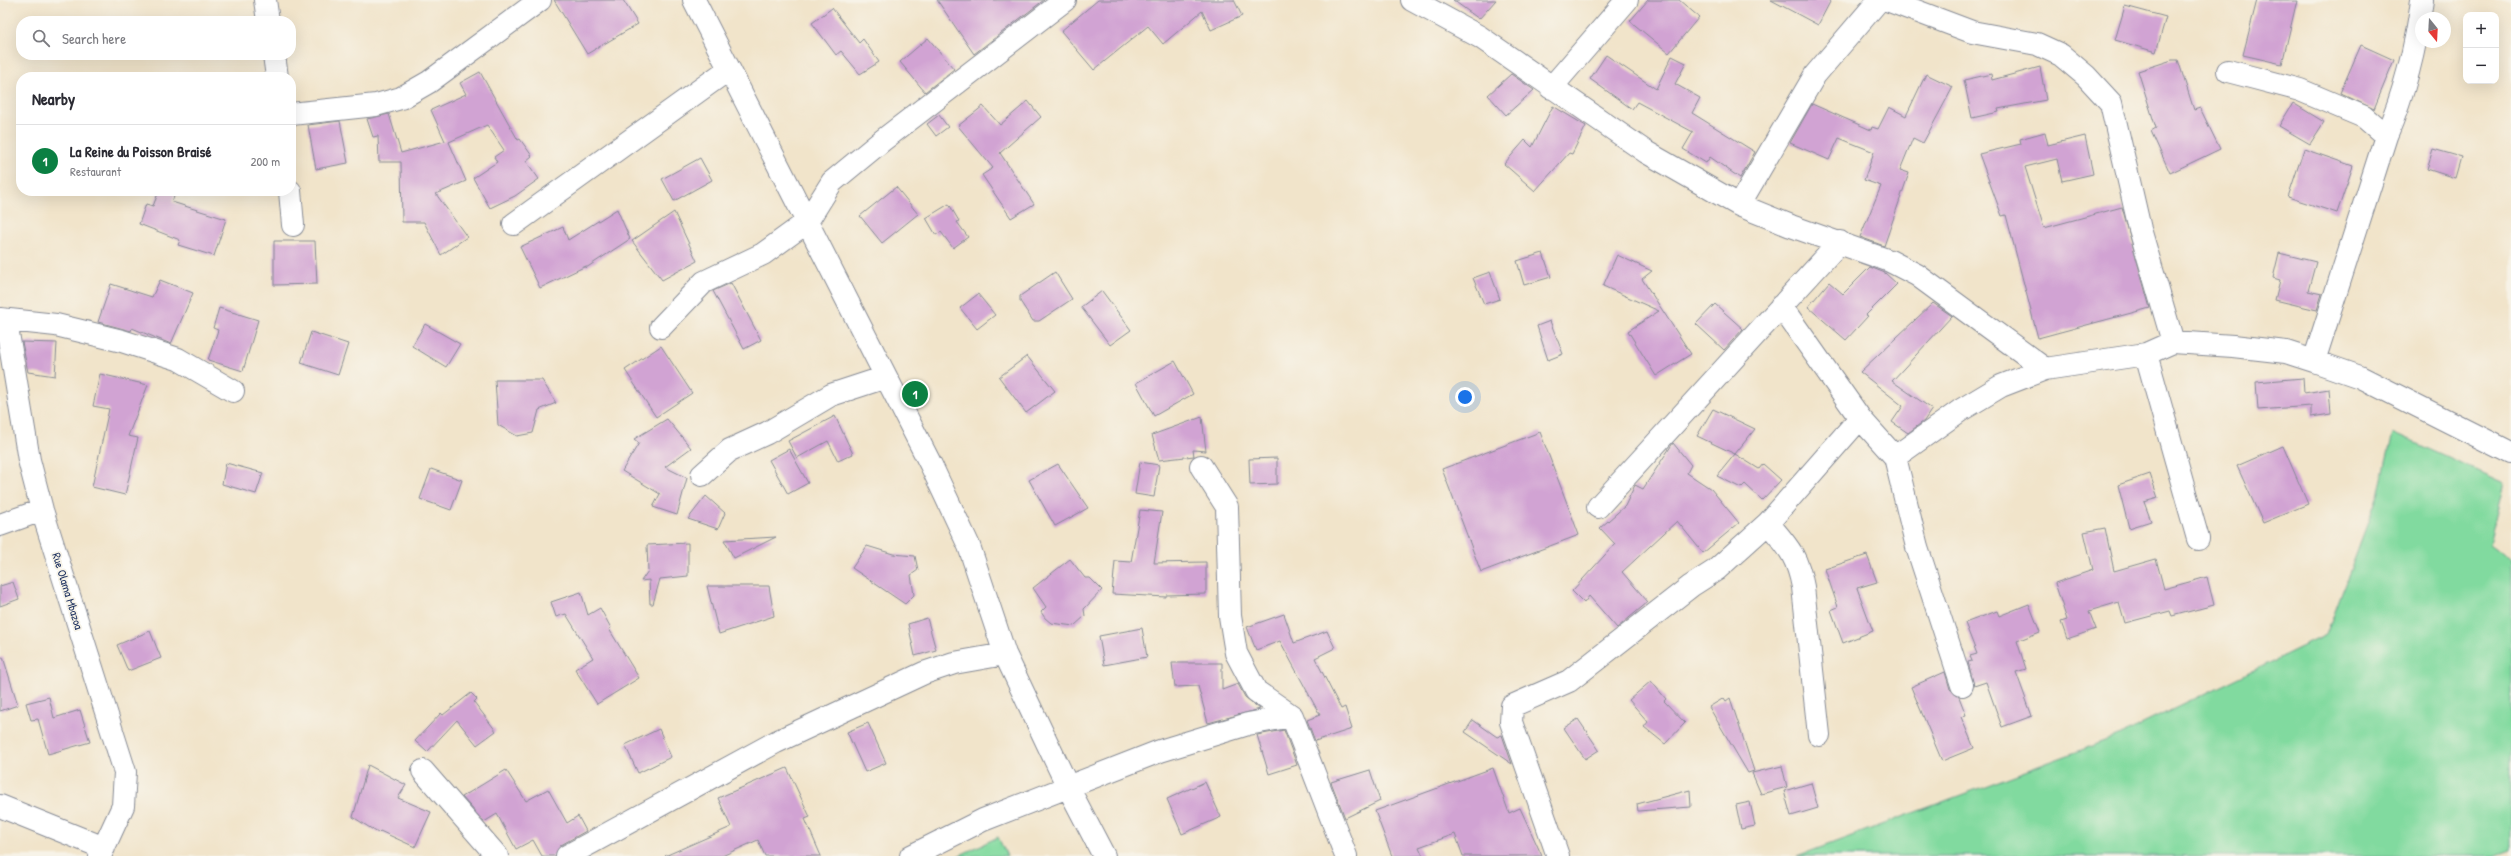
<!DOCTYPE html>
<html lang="en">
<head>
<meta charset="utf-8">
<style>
	body { margin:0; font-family:"Patrick Hand",sans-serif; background:#f7f7f7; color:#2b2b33 }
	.controls { position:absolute; right:12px; top:12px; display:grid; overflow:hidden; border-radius:8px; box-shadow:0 4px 16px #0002 }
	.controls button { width:36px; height:36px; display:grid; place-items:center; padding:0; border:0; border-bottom:1px solid #e1e1e2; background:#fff; color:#2b2b33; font:20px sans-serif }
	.compass { position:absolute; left:2415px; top:12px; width:36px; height:36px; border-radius:50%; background:#fff; box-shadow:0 4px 16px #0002; rotate:162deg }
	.you { position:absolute; left:1465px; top:397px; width:14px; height:14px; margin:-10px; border:3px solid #fff; border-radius:50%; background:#1a73e8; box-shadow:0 0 0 6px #1a73e833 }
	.badge { display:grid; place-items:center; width:26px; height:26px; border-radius:50%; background:#0b8043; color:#fff; font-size:13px; font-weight:700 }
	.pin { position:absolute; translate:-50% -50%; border:2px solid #fff; box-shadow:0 1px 4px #0006 }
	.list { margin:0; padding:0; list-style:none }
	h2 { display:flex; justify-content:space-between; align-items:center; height:52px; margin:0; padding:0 16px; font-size:17px }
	h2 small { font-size:13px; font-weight:400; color:#7c7c81 }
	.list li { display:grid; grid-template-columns:26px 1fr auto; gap:12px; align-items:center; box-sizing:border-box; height:72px; padding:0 16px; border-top:1px solid #e1e1e2 }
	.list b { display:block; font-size:15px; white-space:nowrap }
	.list p { margin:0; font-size:13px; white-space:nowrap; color:#7c7c81 }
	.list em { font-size:13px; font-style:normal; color:#7c7c81 }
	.icon { flex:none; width:22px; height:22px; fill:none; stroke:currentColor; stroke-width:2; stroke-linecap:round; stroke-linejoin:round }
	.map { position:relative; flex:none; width:2511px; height:856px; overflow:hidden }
	.search { position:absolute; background:#fff; box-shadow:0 4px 16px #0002; left:16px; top:16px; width:280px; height:44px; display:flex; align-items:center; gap:10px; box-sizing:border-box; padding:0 14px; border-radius:16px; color:#7c7c81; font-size:15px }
	.panel { position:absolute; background:#fff; box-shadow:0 4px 16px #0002; left:16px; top:72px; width:280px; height:124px; border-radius:16px }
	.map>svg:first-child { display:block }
	.green { fill:#81da9f; stroke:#4e847e }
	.building { fill:#d1a3d3 }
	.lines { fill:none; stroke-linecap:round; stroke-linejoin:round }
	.minor-casing { stroke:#868a94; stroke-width:24 }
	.minor { stroke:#fff; stroke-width:22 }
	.labels { text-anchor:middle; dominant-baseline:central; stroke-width:3.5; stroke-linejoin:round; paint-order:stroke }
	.street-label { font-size:12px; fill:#1b2f5e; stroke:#f7f3e8 }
</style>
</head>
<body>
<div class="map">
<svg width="2511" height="856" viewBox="0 0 2511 856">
	<rect width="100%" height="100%" fill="#f7f3e8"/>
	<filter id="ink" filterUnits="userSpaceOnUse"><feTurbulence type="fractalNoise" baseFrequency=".025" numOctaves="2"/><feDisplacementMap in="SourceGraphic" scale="8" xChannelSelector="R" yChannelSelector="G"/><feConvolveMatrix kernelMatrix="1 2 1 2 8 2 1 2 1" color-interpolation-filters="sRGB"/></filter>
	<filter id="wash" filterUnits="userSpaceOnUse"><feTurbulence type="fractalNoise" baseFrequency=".012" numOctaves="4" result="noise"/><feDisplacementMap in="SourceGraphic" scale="16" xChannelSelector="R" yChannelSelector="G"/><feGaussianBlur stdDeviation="0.9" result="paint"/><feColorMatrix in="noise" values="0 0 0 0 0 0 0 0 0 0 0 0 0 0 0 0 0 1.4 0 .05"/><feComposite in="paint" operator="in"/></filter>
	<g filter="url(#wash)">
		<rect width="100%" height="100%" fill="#f1e4ca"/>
		<path class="green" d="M2393,433L2504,483L2489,544L2511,560V850L2494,856H1798L2116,737L2326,635L2379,492Z
			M998,837L1007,856H958Z"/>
		<g id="blocks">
			<path class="building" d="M554,0H623L638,24L587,54Z
				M937,0H1044L974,54Z
				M1098,0H1234L1242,16L1211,30L1202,11L1163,44L1148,26L1094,70L1061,31Z
				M1453,0H1496L1479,19Z
				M1648,0H1679L1699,17L1669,53L1630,21Z
				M1771,0H1831L1818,25Z
				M2257,0H2297L2282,64L2243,55Z
				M2125,6L2166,17L2156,52L2115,40Z
				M832,8L859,43L863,39L879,62L860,74L841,51L836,55L812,23Z
				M928,38L954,69L925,92L900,62Z
				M2361,45L2394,60L2374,109L2340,93Z
				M1606,55L1656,89L1672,56L1686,63L1675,84L1700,98L1692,113L1755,152L1740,178L1710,157L1706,163L1683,149L1693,132L1637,102L1632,109L1590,79Z
				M2172,60H2178L2194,110L2200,108L2220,149L2170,173L2151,131L2156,128L2138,71Z
				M2040,67L2046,100L1998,109L1999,112L1972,118L1964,80L1991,74L1992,80Z
				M480,72L518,140L520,139L532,156L526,161L539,179L515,196L490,208L473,178L497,162L494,157L504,150L487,125L449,142L466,181L436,194L467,237L441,255L424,222H402L401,162H379L378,136L373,137L367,119L389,114L401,153L445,141L431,110L466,94L460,83Z
				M1511,74L1534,90L1506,115L1488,95Z
				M1926,74L1953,87L1923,143L1913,138L1900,170L1909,173L1884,246L1860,237L1881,186L1864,180L1874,152L1839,138L1829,160L1790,143L1812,104L1871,130L1872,127L1878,129L1889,107L1906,116Z
				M1028,101L1041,117L1000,153L1034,204L1011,218L982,175L993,168L958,126L983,106L1000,125Z
				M2293,103L2324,122L2310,144L2279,126Z
				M1553,106L1586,126L1572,154L1569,153L1535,191L1504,164L1525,140L1532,147Z
				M939,115L948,127L936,136L927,124Z
				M340,121L348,163L316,169L308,125Z
				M2045,132L2048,145L2085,136L2093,174L2062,181L2057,159L2025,167L2044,228L2122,207L2150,308L2038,338L2006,215L2002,216L1979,154L2021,144L2020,139Z
				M2304,149L2353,166L2337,213L2288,197Z
				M2433,149L2461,157L2455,178L2427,169Z
				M700,158L712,180L674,201L662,179Z
				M896,187L918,214L882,243L860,216Z
				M159,191H176L172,202L226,219L214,256L178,245L180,240L139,224L146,204L153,206Z
				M949,204L959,221L957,222L968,237L953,248L941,232L936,235L926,218Z
				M617,209L630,239L586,268V266L540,288L520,247L563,227L568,240Z
				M674,212L697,261L662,280L632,241Z
				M274,241H315L317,284L274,285Z
				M1543,253L1551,277L1524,285L1517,261Z
				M2279,253L2316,262L2308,291L2322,294L2317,310L2275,300L2280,280L2273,278Z
				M1617,255L1652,271L1642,279L1691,354L1656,376L1628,331L1659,311L1603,286Z
				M1870,267L1885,273L1897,284L1866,315L1868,316L1846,340L1808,307L1829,282L1843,294Z
				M1055,272L1072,299L1039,321H1033L1020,301V296Z
				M1490,272L1500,299L1484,304L1473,278Z
				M160,280L193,293L171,344L132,328L131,331L98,322L111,284L152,297Z
				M731,283L761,340L744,349L713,291Z
				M1102,291L1131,330L1110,345L1081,307Z
				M978,294L995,315L977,329L960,308Z
				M1933,303L1952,316L1892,381L1932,409L1924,421L1908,433L1892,422L1903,406L1860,372Z
				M1715,304L1743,329L1724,350L1696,324Z
				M219,308L258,320L243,371L208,360L218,330L213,328Z
				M1550,321L1563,354L1548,360L1537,326Z
				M425,324L460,344L446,367L412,346Z
				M311,332L348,344L338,375L301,363Z
				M22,342L57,343L55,376L28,372Z
				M661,346L692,393L656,417L625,370Z
				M1027,356L1055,391L1026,413L999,377Z
				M1175,361L1193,394L1154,416L1136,383Z
				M100,374L148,385L128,436L138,438L125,495L92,487L109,409L93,406Z
				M2303,378L2304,393L2329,389L2331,414L2311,417V406L2258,410L2256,382Z
				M495,380H542L556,403L539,410L533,433L517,436L498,425Z
				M1713,409L1755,429L1735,454L1697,436Z
				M835,416L853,454L838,461L828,441L797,458L788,441Z
				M1202,417L1206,451L1193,450L1194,456L1159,460L1152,435Z
				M667,419L691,448L665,467L687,478L677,515L653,507L660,494L622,471L639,443L634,439Z
				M1540,432L1579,535L1481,572L1442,469Z
				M1673,443L1691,465L1687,473L1711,489L1739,523L1703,553L1677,521L1622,572L1648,602L1617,628L1589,596L1584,603L1572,591L1615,544L1600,528L1625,506L1635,485L1643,489Z
				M2283,446L2308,504L2263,523L2237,466Z
				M789,449L808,483L788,494L769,460Z
				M1735,454L1759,469L1763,464L1781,480L1762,500L1745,484L1741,488L1717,476Z
				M1277,458V484L1250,485L1249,459Z
				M1140,462L1159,465L1154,497L1135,494Z
				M226,463L263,473L256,494L222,484Z
				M1058,464L1088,508L1055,526L1029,480Z
				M431,469L462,480L451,510L420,499Z
				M2150,474L2158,498L2144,502L2151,521L2129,528L2118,485Z
				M706,496L725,513L718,529L688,519Z
				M1140,510L1162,512L1154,563L1206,562V594L1166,595V597L1112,594L1115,561L1131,562Z
				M2105,528L2114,571L2156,559L2164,589L2207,577L2214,605L2172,616L2170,611L2125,623L2119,602L2089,611L2096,629L2067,639L2061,622L2067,620L2055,583L2093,570L2084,532Z
				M776,537L734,558L724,540Z
				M688,543V576L660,579L653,604H650L649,580L641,581L648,571L647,545Z
				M867,546L893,554L915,556L918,570L911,575L914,595L905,604L852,568Z
				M1867,555L1877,582L1857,588L1873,631L1843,643L1831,610L1838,607L1825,569Z
				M1070,559L1085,578H1090L1102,590L1084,609L1085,616L1074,626L1051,623L1045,618L1041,612L1046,607L1033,588Z
				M13,582L19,599L0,606V586Z
				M707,586H769L774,616L719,634Z
				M581,592L588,615L600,608L611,628L609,629L639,678L597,704L575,669L593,658L566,614L556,617L551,602Z
				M2029,604L2040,632L2017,641L2026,669L2016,672L2032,716L2002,727L1986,682L1974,686L1968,662L1972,661L1970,656L1977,654L1965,623L1997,611L1999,616Z
				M1284,614L1294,643L1327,631L1335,648L1315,658L1341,709L1345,707L1352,729L1315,741L1307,720L1320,715L1280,641L1256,650L1247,627Z
				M927,618L936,650L915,656L908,624Z
				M1142,628L1147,657L1104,665L1099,636Z
				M150,631L161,658L128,671L117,645Z
				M3,657L18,705L0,711V658Z
				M1172,663H1222V690L1238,684L1245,697L1260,709L1208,723L1198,686L1175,687Z
				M1945,672L1950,689L1959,697L1966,715L1961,717L1974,748L1942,761L1911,687Z
				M1651,681L1666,699L1664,701L1685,723L1665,744L1644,727L1648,722L1629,700Z
				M471,693L477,699L474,702L496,731L477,745L457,720L427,752L415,741L441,713L443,715Z
				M49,697L54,718L80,710L90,742L48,754L38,719L31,720L26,703Z
				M1724,698L1726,701L1730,698L1754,771L1748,773L1709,707Z
				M1578,719L1599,750L1585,759L1564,728Z
				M1473,720L1497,737L1502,735L1512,764L1465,732Z
				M868,723L886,763L865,772L847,732Z
				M659,729L671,757L638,773L625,745Z
				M1284,730L1297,765L1269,774L1257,735Z
				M368,765L406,785L398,798L431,812L415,847L380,831L378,833L353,817Z
				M1782,766L1787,787L1761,794L1752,773Z
				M787,768L810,817L805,819L821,856H765L758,840L722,856H665L731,827L718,798Z
				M1493,768L1509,813L1520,808L1542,856H1463L1455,834L1419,847L1423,856H1392L1375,811Z
				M506,770L526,801L548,789L567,823L578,816L586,831L561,845L555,856H542L533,840L516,849L497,814L484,822L462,797Z
				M1370,770L1380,801L1345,818L1331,782Z
				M1205,782L1221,817L1182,834L1167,799Z
				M1811,783L1818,808L1791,816L1784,791Z
				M1690,790L1691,807L1638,811L1637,804Z
				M1750,802L1755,826L1741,829L1736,805Z"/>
		</g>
	</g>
	<g filter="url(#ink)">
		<use href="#blocks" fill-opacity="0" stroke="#868a94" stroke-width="1"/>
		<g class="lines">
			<defs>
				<path id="minor" d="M265,0L268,21
					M694,0L931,465L969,546L1005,654L1068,787L1104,856
					M1412,0L1480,37L1646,152L1739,205L1791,226L1890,261L1917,275L2045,369
					M1887,0L1972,32L2037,44L2061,55L2086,76L2111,103L2140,229L2173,342
					M274,55L277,77
					M2228,71L2300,90L2364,117L2386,136
					M1551,88L1627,0
					M291,114L376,105L401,98L429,82L540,0
					M290,191L293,225
					M1739,205L1815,75L1879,0
					M514,224L729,69
					M1781,306L1860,418L1895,457L1917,547L1962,685
					M0,319L56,325L122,341L178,359L233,391
					M6,321L29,460L42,510L125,772L123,806L100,856
					M661,327L704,282L763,254L807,222L832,182L883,140L1065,0
					M2146,354L2198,539
					M2314,361L2386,136C2405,92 2416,47 2422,0
					M1895,457L1961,410L2001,386L2045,369L2146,354L2173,342L2233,346L2286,352L2314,361L2360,377L2511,453
					M1201,466L1227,507L1230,616L1236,653L1256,691L1292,716L1346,856
					M702,475L730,450L767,433L831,395L886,377
					M1598,507L1840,242
					M1768,523C1788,547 1797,555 1803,587L1819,735
					M0,525L42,510
					M423,771L497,856
					M0,806L104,848
					M567,856L776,742L924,673L954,663L1005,654
					M911,856L983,820L1160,751L1248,724L1292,716
					M1558,856L1511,722L1512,706L1569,681L1691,586L1716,570L1768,523L1860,418"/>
			</defs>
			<use href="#minor" class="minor-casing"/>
			<use href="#minor" class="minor"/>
		</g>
	</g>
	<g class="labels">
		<g class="street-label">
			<text transform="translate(68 591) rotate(73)">Rue Olama Mbazoa</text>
		</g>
	</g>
</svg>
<div class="controls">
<button>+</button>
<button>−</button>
</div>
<svg class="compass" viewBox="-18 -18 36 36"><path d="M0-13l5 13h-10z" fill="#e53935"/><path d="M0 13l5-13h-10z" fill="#7c7c81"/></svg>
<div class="you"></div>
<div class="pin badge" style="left:915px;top:394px">1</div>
<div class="search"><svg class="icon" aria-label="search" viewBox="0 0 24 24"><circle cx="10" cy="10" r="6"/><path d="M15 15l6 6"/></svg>Search here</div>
<section class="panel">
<h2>Nearby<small></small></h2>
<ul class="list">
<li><span class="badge">1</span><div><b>La Reine du Poisson Braisé</b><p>Restaurant</p></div><em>200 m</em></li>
</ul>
</section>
</div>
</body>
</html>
